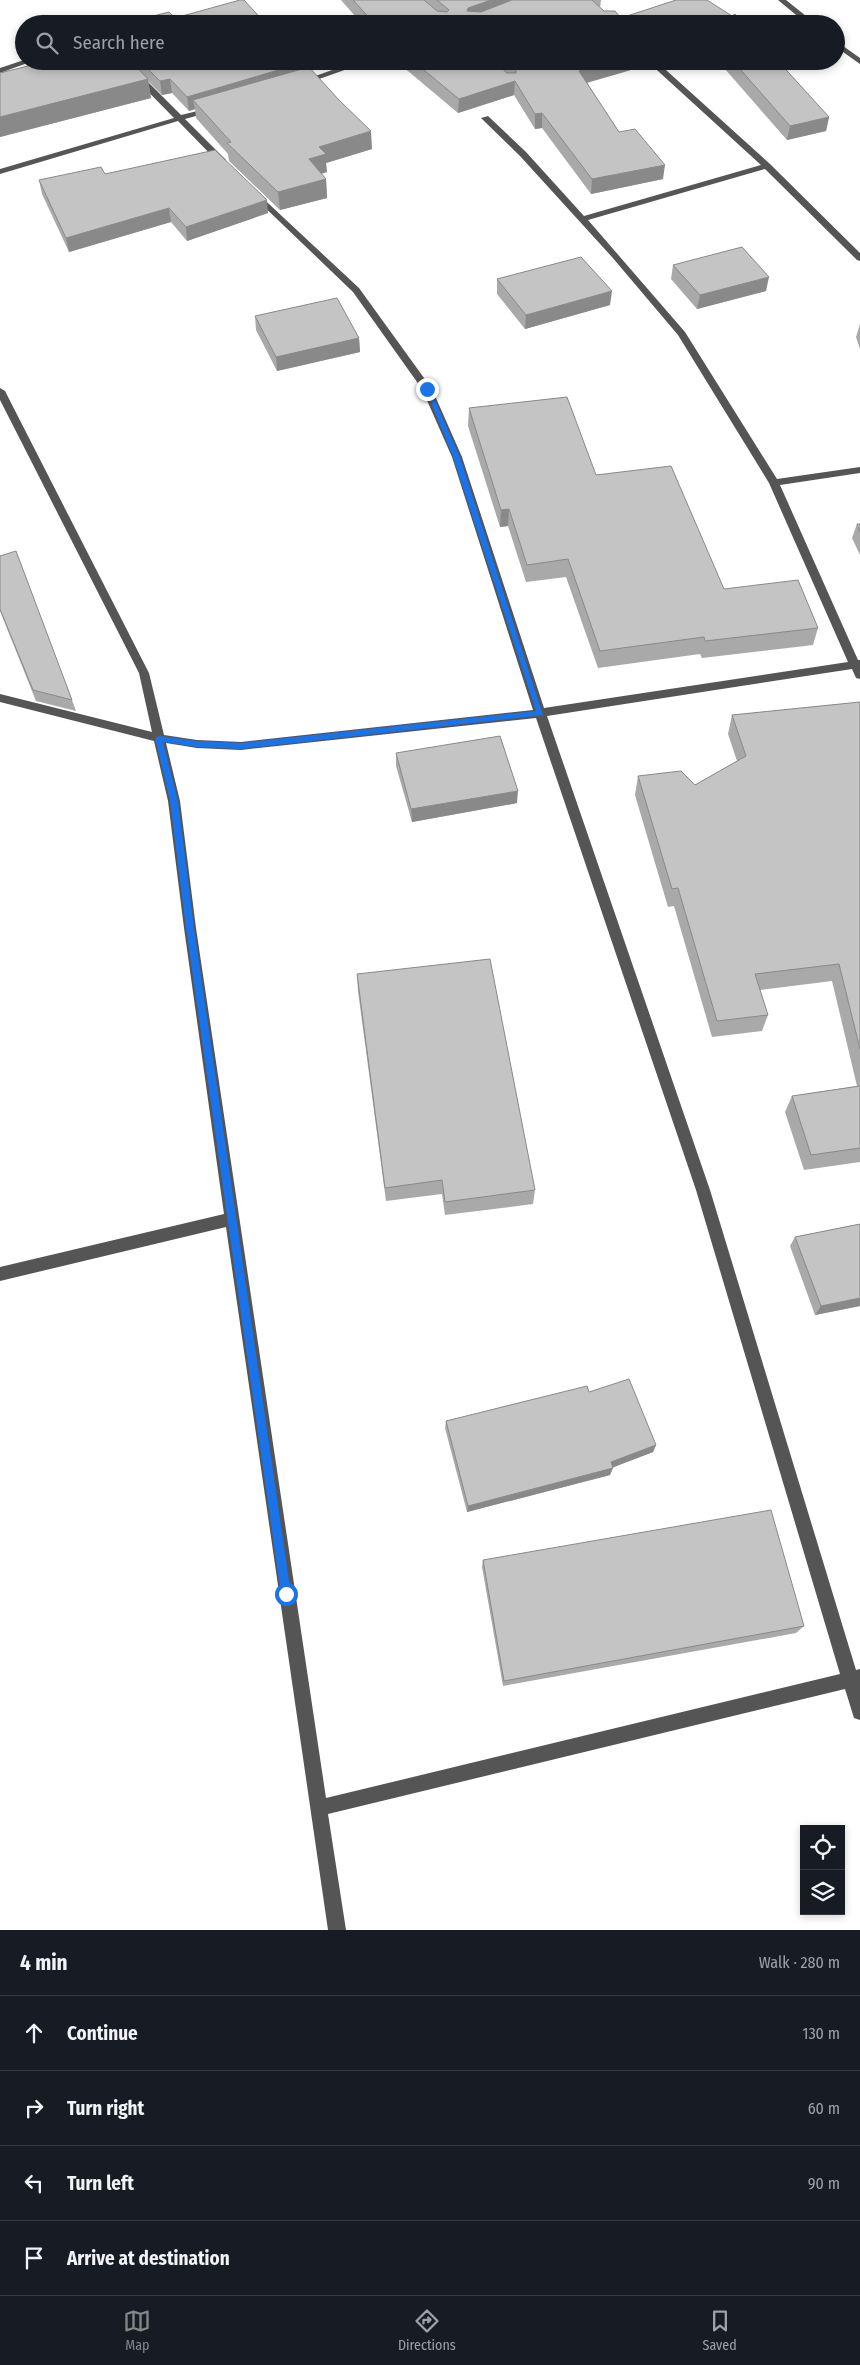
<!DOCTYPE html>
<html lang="en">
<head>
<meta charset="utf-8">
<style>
	body { margin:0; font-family:"Fira Sans Condensed",sans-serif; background:#242831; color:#f1f3f6 }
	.controls { position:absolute; right:15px; bottom:15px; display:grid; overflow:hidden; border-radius:0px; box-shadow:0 2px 8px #0003 }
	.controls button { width:45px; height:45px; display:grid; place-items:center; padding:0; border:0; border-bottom:1px solid #363941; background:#171b24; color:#f1f3f6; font:25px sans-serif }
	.stop { position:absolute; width:15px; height:15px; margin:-11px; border:4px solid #1a73e8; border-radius:50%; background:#fff }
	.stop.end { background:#1a73e8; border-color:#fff; box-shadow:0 1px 5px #0008 }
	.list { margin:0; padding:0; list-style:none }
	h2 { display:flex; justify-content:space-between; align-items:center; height:65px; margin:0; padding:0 20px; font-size:21px }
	h2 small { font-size:16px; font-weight:400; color:#9ea1a6 }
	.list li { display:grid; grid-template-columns:32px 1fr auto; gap:15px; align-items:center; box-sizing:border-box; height:75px; padding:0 20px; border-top:1px solid #363941 }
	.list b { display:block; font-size:19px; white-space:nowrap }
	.list em { font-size:16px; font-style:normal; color:#9ea1a6 }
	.icon { flex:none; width:28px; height:28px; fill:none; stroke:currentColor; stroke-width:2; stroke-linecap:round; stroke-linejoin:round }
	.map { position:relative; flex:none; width:860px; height:1930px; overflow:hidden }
	.search { position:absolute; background:#171b24; box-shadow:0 2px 8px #0003; left:15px; right:15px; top:15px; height:55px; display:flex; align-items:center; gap:12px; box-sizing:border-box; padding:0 18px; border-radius:28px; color:#9ea1a6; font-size:19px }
	.sheet { height:365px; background:#171b24 }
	nav { display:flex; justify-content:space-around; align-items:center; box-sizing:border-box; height:70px; border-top:1px solid #363941; background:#171b24; font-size:14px; color:#9ea1a6 }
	nav a { display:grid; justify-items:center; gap:2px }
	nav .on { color:#858687 }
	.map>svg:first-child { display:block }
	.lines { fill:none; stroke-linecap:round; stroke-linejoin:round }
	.minor { fill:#555; fill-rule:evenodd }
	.wall { fill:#a9a9a9 }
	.shaded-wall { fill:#898989 }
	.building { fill:#c4c4c4; stroke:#898989 }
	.route { fill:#1a73e8 }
</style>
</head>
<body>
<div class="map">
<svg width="860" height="1930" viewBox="0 0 860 1930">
	<rect width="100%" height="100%" fill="#fff"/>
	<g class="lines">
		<path class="minor" d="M778,0H786L816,24H807Z
			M836,41L860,58V64L836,47Z
			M24,60L33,61L0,73V68Z
			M118,61H127L181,115L214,107V111L185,119L226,160V164H220L178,121L0,174V169L174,118Z
			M358,61H370L305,84L298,82Z
			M647,61H656L770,164L860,253V261L857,260L765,169L588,220L685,332L777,479L860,467V473L780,485L858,660H860V679L856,678L852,669L547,716L710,1190L856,1670L860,1669V1720L854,1718L845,1689L328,1814L346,1930H328L226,1227L0,1281V1267L224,1214L184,928L168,801L154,741L0,702V694L152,732L139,673L0,400V388L5,391L149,673L164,735L197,740L241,742L533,710L452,457L422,389L353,292L252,195V191H255L359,288L432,389L462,457L544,708L848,662L769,483L678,335L612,257L520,156L481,118L488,116L526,152L584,216L761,165ZM536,718L696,1190L840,1674L326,1798L196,928L180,801L166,743L197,748L241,750Z"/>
	</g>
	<path class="wall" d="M341,0H601L600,8L604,11L621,18L744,24H362Z
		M48,61H300L302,63L303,69L372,149L326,163L327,172L321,174L326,179L327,198L280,210L229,161L228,154L196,118L195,109L189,111L172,93L162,95L148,81L151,98L0,137V73Z
		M396,61H649L648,65L587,83L619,132L663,179L591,194L542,128L535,129L514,95L458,113Z
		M718,61H778L829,117L826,131L787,140Z
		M105,174L268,213L187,241L171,222L69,252L42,194L39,180Z
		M673,265L766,291L697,309L671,279Z
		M497,279L610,305L525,329L497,294Z
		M255,316L359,338L360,352L277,371L256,330Z
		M860,324V349L856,337Z
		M469,408L596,475L724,589L818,628L813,645L702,658L700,654L598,668L566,577L526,582L508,526L500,527L468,426Z
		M857,524H860V555L852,538Z
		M0,556L72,700L76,711L36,701L0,611Z
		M860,702V1162L804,1170L785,1112L792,1096L857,1086L832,981L760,990L768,1015L762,1031L712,1037L674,906L668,907L635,795L638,776L695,785L737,761L728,734L732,715Z
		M396,753L517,803L412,822L396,766Z
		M357,974L535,1190L533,1204L445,1215L442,1194L386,1201L358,991Z
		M860,1224V1306L815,1315L790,1246L795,1237Z
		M589,1392L656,1445L653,1452L613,1467L610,1475L467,1512L445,1428L446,1421Z
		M483,1560L804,1626L796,1633L503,1686L482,1567Z"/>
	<path class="shaded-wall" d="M491,0H531L467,24L468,8Z
		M613,61H649L648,65L578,85L579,71Z
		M302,63L303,77L193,100L195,109L189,111L187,97Z
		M148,79L151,98L0,137V117Z
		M170,79L172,93L162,95L160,81Z
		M515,81L514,95L458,113L459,99Z
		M542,113V128L535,129V114Z
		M829,117L826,131L787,140L790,126Z
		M371,131L372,149L326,163L327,172L310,177L309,159L319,147Z
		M665,165L663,179L591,194L592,179Z
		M326,179L327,198L280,210L278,192Z
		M267,200L268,213L187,241L186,227Z
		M169,208L171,222L69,252L66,238Z
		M769,277L766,291L697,309L700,295Z
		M612,291L610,305L525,329L526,315Z
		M359,338L360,352L277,371L276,357Z
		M509,509L508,526L500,527L501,510Z
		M518,791L517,803L412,822L411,809Z
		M860,1298V1306L815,1315L821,1306Z
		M656,1445L653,1452L609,1469L611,1462Z
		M613,1468L610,1475L467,1512L468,1506Z"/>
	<path class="building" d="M240,0H244L266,24H127L126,23L169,12L175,18Z
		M353,0H424L437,11L447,12L449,10L437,0H491L468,8L467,11L481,12L512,0H592L604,11H615L621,18L676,0H707L732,16L735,14L744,24H375Z
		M48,61H131L148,79L0,117V73Z
		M140,61H300L302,63L187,97L170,79L160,81Z
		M413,61H494L507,73H516V66L510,61H613L579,71L619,132L635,129L665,165L592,179L542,113L535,114L515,81L459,99Z
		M733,61H778L829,117L790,126Z
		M309,67L339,100L371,131L319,147L326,154L309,159L326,179L278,192L227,143L231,142L193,100Z
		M215,150L267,200L186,227L169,208L66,238L39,180L101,167L105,174Z
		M742,247L769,277L700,295L673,265Z
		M581,257L612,291L526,315L497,279Z
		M337,298L359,338L276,357L255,316Z
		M567,397L596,475L671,466L724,589L798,580L818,628L705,641L704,637L600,651L568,559L527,565L509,509L501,510L469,408Z
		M857,524H860V532Z
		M16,551L72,700L33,690L0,609V556Z
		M860,702V1049L839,964L755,974L768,1015L717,1021L678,888L672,889L638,776L681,771L695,785L746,756L732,715Z
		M500,736L518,791L411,809L396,753Z
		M490,959L535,1190L445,1202L442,1180L385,1188L357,974Z
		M860,1086V1148L811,1155L792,1096Z
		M860,1224V1298L821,1306L795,1237Z
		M629,1379L656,1445L611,1462L613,1468L468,1506L446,1421L587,1386L589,1392Z
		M771,1510L804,1626L504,1681L483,1560Z"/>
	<path class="route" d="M425,388L430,389L460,457L543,715L241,749L197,747L163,742L178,801L194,928L291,1594L286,1599L281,1594L186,928L170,801L155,738L159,736L197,741L241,743L536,711L453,457Z"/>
</svg>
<div class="controls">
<button><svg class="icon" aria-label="locate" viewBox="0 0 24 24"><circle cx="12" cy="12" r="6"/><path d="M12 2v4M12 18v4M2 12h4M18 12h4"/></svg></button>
<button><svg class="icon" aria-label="layers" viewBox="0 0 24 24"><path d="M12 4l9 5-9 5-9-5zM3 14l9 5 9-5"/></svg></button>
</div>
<div class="stop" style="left:286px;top:1594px"></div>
<div class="stop end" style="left:427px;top:389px"></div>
<div class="search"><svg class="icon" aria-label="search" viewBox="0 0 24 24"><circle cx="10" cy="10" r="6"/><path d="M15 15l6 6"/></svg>Search here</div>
</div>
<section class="sheet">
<h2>4 min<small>Walk · 280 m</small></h2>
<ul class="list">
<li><svg class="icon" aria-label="ahead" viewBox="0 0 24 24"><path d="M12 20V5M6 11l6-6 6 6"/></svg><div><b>Continue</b></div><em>130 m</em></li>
<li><svg class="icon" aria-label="right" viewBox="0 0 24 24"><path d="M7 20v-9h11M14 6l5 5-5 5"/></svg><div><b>Turn right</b></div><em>60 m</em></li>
<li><svg class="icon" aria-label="left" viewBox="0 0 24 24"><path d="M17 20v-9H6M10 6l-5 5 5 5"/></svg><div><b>Turn left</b></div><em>90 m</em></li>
<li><svg class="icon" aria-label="arrive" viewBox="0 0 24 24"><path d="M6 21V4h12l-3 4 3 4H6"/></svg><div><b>Arrive at destination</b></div></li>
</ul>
</section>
<nav>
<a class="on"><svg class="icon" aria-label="map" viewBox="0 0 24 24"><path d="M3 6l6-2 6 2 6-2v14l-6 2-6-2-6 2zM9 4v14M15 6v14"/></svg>Map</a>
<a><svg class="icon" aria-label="directions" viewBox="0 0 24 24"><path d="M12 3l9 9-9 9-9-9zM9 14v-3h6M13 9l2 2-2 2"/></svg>Directions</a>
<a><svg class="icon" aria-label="saved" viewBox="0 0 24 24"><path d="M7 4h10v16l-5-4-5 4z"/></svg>Saved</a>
</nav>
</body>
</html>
